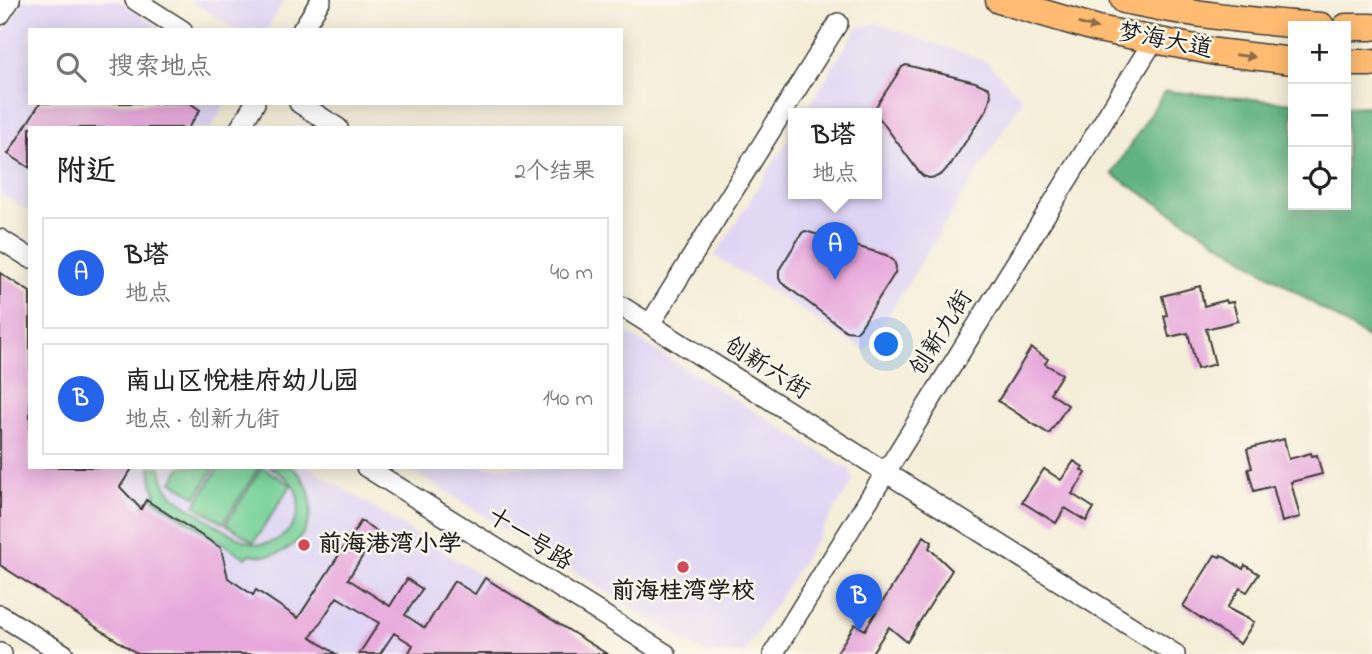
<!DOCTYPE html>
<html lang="zh">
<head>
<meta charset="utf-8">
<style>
	body { margin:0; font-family:"Indie Flower","LXGW WenKai TC",sans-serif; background:#f2f2f2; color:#222 }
	.controls { position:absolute; right:21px; top:21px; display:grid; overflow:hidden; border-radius:0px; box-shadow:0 4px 18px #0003 }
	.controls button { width:63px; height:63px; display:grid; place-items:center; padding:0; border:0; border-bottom:2px solid #e0e0e0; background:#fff; color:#222; font:35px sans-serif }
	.you { position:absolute; left:887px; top:345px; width:24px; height:24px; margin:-18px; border:5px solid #fff; border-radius:50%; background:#1a73e8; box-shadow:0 0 0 10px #1a73e833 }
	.badge { display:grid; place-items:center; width:46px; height:46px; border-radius:50%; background:#2563eb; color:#fff; font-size:23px; font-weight:700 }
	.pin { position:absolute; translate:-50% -58px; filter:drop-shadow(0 2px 4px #0008) }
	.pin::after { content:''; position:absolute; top:37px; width:24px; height:21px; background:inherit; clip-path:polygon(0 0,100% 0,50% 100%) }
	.popup { position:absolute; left:788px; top:108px; width:94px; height:91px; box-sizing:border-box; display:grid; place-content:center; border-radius:0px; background:#fff; filter:drop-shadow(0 2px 5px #0005); font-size:23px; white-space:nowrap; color:#767676 }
	.popup b { font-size:26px; color:#222 }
	.popup::after { content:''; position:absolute; left:50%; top:100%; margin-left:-14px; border:14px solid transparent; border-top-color:#fff }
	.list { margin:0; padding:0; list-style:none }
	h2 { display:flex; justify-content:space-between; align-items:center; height:91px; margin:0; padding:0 28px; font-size:30px }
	h2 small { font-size:23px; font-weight:400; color:#767676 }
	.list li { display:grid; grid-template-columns:46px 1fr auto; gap:21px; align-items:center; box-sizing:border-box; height:112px; margin:0 14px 14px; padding:0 14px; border:2px solid #e0e0e0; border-radius:0px }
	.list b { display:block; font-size:26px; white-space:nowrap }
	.list p { margin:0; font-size:23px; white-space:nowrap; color:#767676 }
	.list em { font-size:23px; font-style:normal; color:#767676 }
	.icon { flex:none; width:38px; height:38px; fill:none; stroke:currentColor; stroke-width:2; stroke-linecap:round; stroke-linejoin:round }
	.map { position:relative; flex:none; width:1372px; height:654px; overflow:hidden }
	.search { position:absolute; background:#fff; box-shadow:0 4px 18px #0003; left:28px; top:28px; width:595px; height:77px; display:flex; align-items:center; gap:18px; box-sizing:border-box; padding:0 24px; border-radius:0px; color:#767676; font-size:26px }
	.panel { position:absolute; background:#fff; box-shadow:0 4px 18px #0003; left:28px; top:126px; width:595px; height:343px; border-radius:0px }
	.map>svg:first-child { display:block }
	.built { fill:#ded5f5 }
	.green { fill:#76d198; stroke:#49765a; stroke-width:2 }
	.forest { fill:#60b380; stroke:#3e684e; stroke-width:2 }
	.building { fill:#e7a8dc }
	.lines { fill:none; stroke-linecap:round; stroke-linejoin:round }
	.minor-casing { stroke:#3c3b38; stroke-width:22 }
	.major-casing { stroke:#3c3b38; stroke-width:29 }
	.minor { stroke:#fff; stroke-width:19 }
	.major { stroke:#ffbb71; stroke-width:26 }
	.oneway { fill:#8e6c46 }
	.poi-dot { fill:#d1495b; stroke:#fbf7ec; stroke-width:2.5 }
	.labels { text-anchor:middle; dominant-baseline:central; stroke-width:5; stroke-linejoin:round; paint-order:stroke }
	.street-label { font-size:24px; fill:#1c1c1c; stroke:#fbf7ec }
	.poi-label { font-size:24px; font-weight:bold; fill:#1c1c1c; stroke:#fbf7ec; text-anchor:start }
</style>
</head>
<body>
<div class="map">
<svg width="1372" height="654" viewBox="0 0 1372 654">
	<rect width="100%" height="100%" fill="#fbf7ec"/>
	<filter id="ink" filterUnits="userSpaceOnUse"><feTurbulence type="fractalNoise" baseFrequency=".0143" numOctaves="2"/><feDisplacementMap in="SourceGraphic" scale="14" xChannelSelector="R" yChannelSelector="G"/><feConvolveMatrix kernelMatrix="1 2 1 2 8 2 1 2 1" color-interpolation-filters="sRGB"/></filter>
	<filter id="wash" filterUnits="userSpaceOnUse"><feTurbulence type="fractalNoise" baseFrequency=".00686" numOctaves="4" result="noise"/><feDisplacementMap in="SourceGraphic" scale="28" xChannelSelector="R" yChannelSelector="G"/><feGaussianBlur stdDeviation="1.57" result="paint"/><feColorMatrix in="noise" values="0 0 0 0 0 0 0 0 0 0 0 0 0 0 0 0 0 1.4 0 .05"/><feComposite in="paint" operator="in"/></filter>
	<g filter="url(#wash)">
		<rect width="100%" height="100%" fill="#f4edd7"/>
		<path class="built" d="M24,0H116L163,30H30V103H226L211,128H30V212L0,193V38Z
			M190,0H285L266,30H236Z
			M876,23L987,62L1023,99L866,351L715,256L793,131V194H877V114H804L857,28Z
			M621,329L851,471L853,481L744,654H707L406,467H621Z
			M133,467H309L485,578L437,654H279L120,487Z"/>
		<path class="green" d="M150,467H161C162,481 167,490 177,499C194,510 239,543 257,544C288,546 310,510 292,484C286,476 278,472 270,467H292C333,501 302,567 250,554L246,558L153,499L156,493L152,483Z
			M181,467H215L196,497L172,482Z
			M219,467H259L223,523L195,505Z
			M262,467L291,485L254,542L226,524Z"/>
		<path class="forest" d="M1165,91L1293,103V205H1346V107L1372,106V341L1112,174Z"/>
		<g id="blocks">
			<path class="building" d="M906,65L975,82L989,88L991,95L987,109L951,164L942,174L936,177L929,178L923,176L919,172L875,112V108L902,67Z
				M40,103H190L200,110L188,128H30V168L8,154Z
				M805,231L886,255L894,261L896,267L895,273L860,328L856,332L846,331L781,282L779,278V270L802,233Z
				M0,273L30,292V467H133L120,487L141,509L146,500L221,548L228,578L253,595L256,590L298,618L361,521L378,532L348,579L390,606L407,579L422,589L405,615L425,628L454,581L475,594L485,578L607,654H408L413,645L394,633L380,654H359L379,623L337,597L311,637L336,654H138L0,565Z
				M1200,286L1204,306L1226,300L1227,303L1233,302L1238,321L1206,329L1215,364L1197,369L1188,333L1169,337L1164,316L1167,315L1162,296Z
				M1031,348L1048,359L1045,364L1062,374L1050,393L1068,405L1049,434L998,401Z
				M1284,439L1289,459L1311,453L1312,456L1317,455L1322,474L1291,482L1300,517L1282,522L1273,486L1254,491L1248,469L1252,468L1247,449Z
				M1074,461L1083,467L1081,470L1086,473L1072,494L1094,508L1086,521L1065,508L1056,523L1022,502L1044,469L1061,480Z
				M924,536L932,542L929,548L952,570L907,642L889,627L871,654H836L855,624L865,630Z
				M1215,555L1220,557L1221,555L1243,569L1245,565L1259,574L1247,592L1240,588L1227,608L1254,622L1240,644L1183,606Z"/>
		</g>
	</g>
	<g filter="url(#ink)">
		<use href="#blocks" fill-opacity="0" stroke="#3c3b38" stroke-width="2"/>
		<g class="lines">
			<defs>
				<path id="minor" d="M135,0L182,30
					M0,15L10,0
					M302,30L321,0
					M299,103L338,128
					M240,128L255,103
					M0,239L30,258
					M621,306L1175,654
					M650,324L838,23
					M366,467L666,654
					M0,615L64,654
					M0,653L2,654
					M773,654L1154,40"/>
				<path id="major" d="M999,0L1098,29L1216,52L1293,61
					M1124,0C1189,14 1254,22 1321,26
					M1346,27H1372
					M1346,63H1372"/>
			</defs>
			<use href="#minor" class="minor-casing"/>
			<use href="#major" class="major-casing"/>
			<use href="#minor" class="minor"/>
			<use href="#major" class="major"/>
		</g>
		<defs><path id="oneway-solid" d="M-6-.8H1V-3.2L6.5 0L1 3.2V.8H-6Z" transform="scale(1.75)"/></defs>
		<g class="oneway">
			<use href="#oneway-solid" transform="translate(1088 26) rotate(15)"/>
			<use href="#oneway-solid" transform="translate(1245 56) rotate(8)"/>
		</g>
	</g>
	<g class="poi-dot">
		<circle cx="304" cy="545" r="7"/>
		<circle cx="683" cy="567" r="7"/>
	</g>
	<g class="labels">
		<g class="street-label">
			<text transform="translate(1165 42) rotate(11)">梦海大道</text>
			<text transform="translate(942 334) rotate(-58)">创新九街</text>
			<text transform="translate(766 369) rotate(32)">创新六街</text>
			<text transform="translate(529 540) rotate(32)">十一号路</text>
		</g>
		<g class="poi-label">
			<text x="318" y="545">前海港湾小学</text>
			<text x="683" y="592" text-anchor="middle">前海桂湾学校</text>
		</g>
	</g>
</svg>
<div class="controls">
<button>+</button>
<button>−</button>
<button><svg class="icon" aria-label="locate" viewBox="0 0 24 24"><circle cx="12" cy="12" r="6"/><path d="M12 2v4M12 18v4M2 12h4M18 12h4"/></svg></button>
</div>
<div class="you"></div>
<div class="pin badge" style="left:835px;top:280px">A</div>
<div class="popup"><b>B塔</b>地点</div>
<div class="pin badge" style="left:859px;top:632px">B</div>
<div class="search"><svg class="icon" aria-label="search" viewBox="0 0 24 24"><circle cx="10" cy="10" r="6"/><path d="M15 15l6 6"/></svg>搜索地点</div>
<section class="panel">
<h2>附近<small>2个结果</small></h2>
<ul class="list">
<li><span class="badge">A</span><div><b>B塔</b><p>地点</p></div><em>40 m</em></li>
<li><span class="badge">B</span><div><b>南山区悦桂府幼儿园</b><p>地点 · 创新九街</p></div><em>140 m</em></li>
</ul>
</section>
</div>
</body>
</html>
